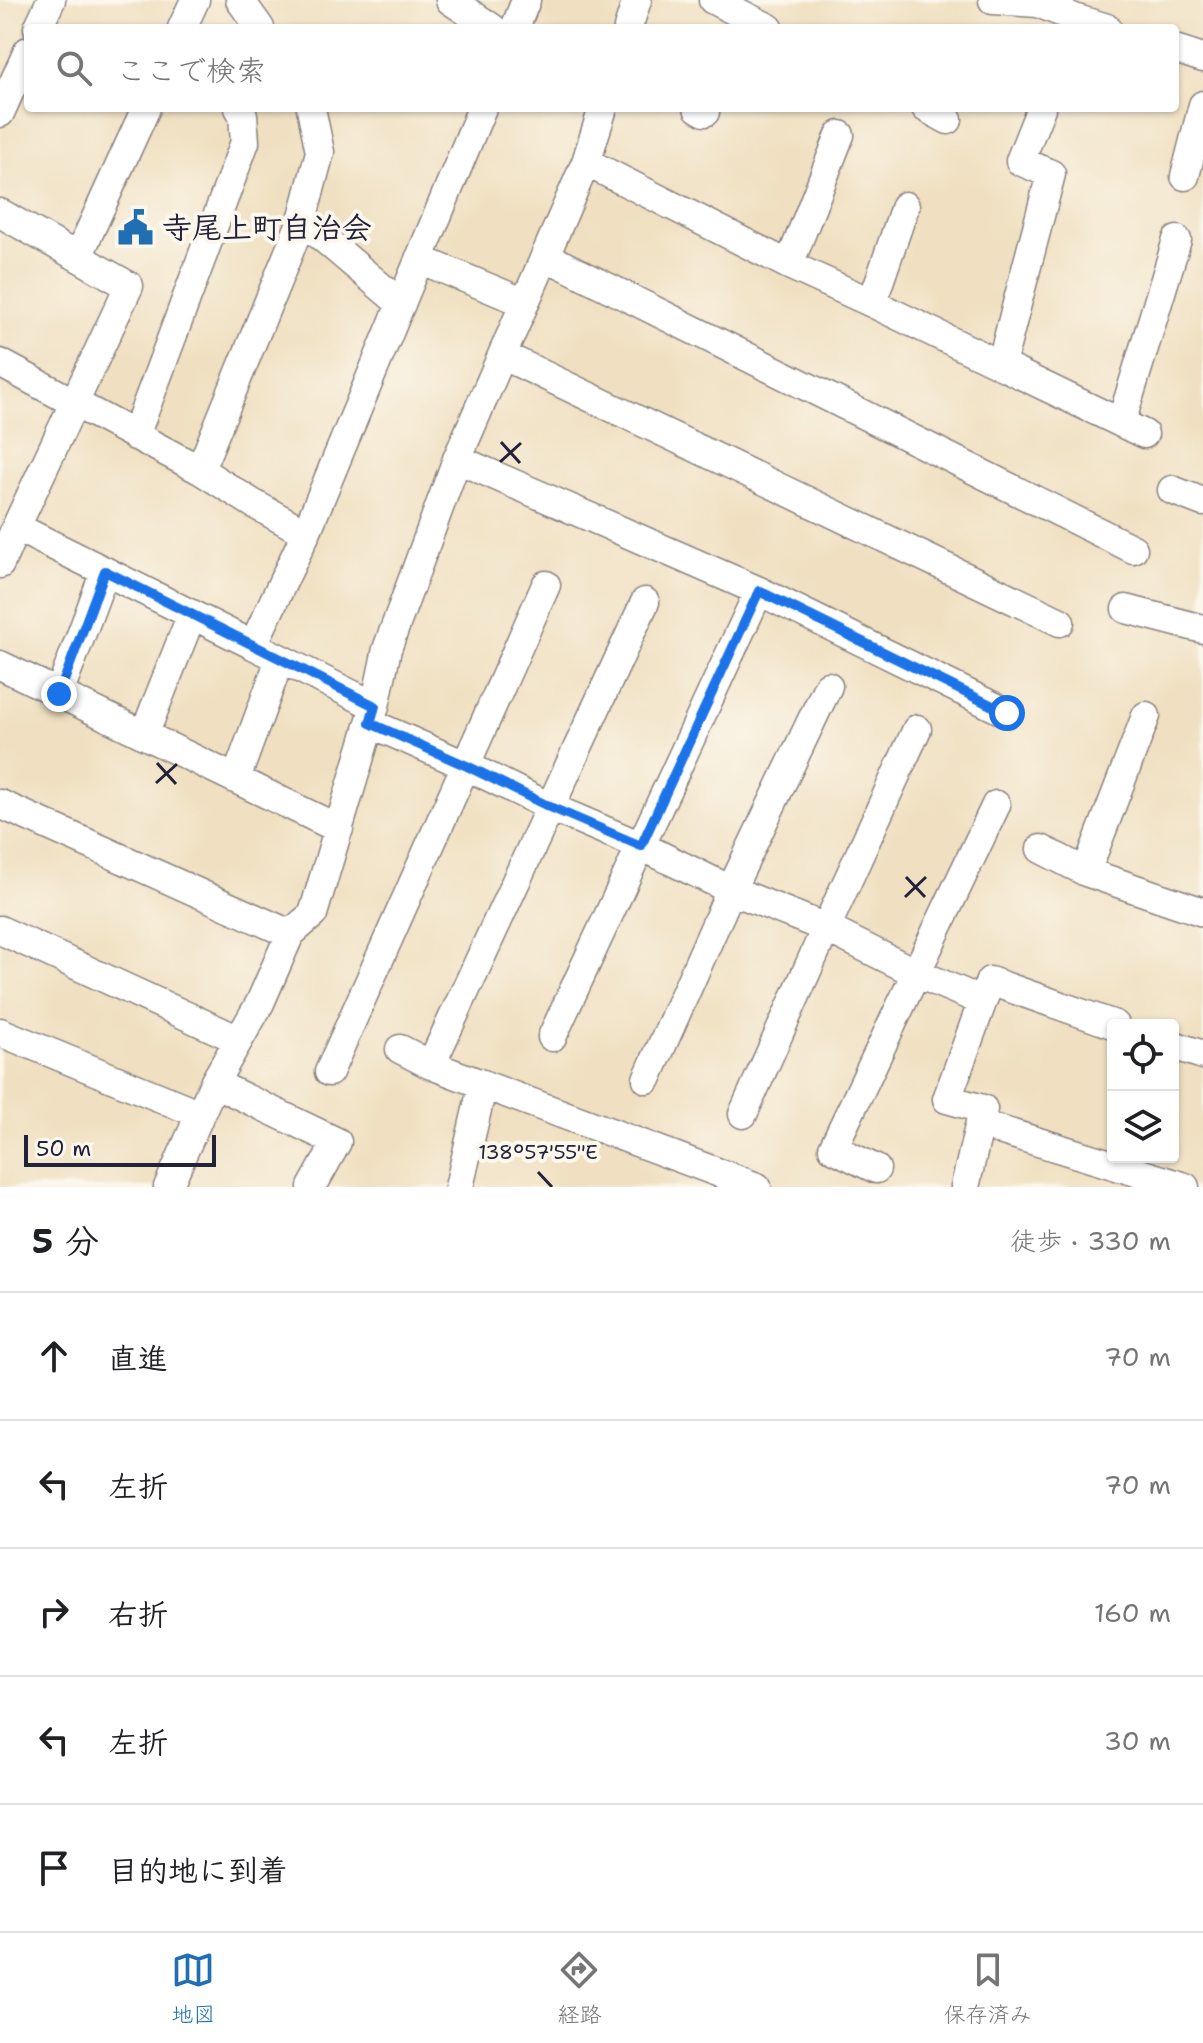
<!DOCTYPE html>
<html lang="ja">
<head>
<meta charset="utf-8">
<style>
	body { margin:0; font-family:"Shantell Sans","Klee One",sans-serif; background:#f2f2f2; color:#202124 }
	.controls { position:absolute; right:24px; bottom:24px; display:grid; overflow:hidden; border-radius:8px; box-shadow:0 2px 6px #0004 }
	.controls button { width:72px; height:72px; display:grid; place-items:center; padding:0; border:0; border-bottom:2px solid #e0e0e0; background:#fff; color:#202124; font:40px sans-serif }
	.scale { position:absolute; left:24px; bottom:20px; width:192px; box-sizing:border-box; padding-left:8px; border:4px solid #22223b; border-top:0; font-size:22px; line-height:28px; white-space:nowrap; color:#22223b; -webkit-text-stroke:6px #fbf7ec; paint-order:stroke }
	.stop { position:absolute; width:24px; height:24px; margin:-18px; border:6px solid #1a73e8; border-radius:50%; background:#fff }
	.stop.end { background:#1a73e8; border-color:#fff; box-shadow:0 2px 8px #0008 }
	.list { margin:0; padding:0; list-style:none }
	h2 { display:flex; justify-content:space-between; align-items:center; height:104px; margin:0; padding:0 32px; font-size:34px }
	h2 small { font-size:26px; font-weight:400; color:#757577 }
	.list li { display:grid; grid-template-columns:52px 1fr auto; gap:24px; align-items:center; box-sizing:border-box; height:128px; padding:0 32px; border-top:2px solid #e0e0e0 }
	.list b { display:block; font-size:30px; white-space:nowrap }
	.list em { font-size:26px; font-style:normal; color:#757577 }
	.icon { flex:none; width:44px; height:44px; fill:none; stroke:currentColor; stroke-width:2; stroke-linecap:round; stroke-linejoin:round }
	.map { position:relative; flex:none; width:1203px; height:1187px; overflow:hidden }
	.search { position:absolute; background:#fff; box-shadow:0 2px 6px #0004; left:24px; right:24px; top:24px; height:88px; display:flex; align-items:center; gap:20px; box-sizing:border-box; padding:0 28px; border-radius:8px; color:#757577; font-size:30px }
	.sheet { height:744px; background:#fff }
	nav { display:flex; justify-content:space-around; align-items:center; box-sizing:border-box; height:112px; border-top:2px solid #e0e0e0; background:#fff; font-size:22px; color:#757577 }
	nav a { display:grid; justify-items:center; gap:4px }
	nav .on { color:#1f6fb2 }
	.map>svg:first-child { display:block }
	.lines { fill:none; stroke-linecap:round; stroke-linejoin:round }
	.minor-casing { stroke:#89817e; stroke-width:31 }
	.minor { stroke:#fff; stroke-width:28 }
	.route { stroke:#1a73e8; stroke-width:10 }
	.ticks { fill:none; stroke:#22223b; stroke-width:3 }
	.labels { text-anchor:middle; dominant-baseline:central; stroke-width:8; stroke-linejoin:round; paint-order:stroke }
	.poi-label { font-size:30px; font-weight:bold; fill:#22223b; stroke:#fbf7ec; text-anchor:start }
	.ticks-label { font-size:20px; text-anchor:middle; fill:#22223b; stroke:#fbf7ec; stroke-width:8; stroke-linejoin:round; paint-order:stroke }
</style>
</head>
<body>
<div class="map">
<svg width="1203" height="1187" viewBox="0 0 1203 1187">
	<rect width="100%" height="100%" fill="#fbf7ec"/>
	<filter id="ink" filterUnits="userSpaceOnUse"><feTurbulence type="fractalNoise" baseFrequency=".0125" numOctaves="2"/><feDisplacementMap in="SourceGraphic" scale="16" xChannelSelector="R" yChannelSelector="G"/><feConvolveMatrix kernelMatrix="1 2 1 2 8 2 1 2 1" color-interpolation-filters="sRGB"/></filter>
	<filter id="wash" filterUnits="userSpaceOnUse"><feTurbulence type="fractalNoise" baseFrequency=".006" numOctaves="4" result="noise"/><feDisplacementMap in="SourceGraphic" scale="32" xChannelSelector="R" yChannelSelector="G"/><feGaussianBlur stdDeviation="1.8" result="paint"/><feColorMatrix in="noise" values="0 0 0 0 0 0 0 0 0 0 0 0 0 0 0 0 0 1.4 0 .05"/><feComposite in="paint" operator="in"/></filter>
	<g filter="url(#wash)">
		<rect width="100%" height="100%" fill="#f0e0c1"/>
	</g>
	<g filter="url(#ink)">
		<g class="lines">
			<defs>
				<path id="minor" d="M240,0L260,28
					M450,0L492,28
					M713,0L769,28
					M993,0L1038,3L1077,19L1107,28
					M38,28L51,0
					M182,28L195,0
					M515,28L526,0
					M628,28L637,0
					M1175,49L1203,58
					M698,108L705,112
					M926,108L948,120
					M0,113L28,51
					M586,162L789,265L872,303L1144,434
					M1185,176L1203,105
					M0,213L129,286L16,527L253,645
					M302,220L401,304
					M545,256L1133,549
					M78,257L146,108
					M419,259L525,303
					M789,265L840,135
					M872,303L905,206
					M502,355L1060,622
					M0,363L200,470L254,504L306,533L253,645L375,706
					M1001,365L1051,174L1020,161L1041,108
					M1121,423L1177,240
					M135,436L245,142L243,115L239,108
					M457,459L759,591L1007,713
					M200,470L302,220L320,152L311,108
					M1172,490L1203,502
					M306,533L482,108
					M0,564L16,527
					M1126,609L1203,629
					M0,665L339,829
					M59,694L105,571
					M370,723L467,766L550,807L641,846L731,890L826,928L916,973L982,1001
					M144,735L192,614
					M236,779L280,659
					M0,804L290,934
					M1041,849L1086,872L1203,912
					M1086,872L1146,716
					M0,930L239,1040
					M0,1032L200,1114
					M552,1037L759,591
					M1173,1045L1203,1055
					M400,1049L431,1065L757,1187
					M431,1065L645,602
					M329,1072L546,585
					M647,1079L731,890L828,686
					M214,1083L337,1142L312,1187
					M743,1114L826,928L917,729
					M980,1124L1185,1187
					M876,1169L833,1148L996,805
					M168,1187L214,1083L260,1003L290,934L313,914L375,706L387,649L457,459L586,162L603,108
					M459,1187L483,1084
					M965,1187L983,1109L947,1099L990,981L1115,1025"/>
			</defs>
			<use href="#minor" class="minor-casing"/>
			<use href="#minor" class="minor"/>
		</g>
	</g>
	<g class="lines" filter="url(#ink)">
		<path class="route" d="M59,694L105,571L375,706L370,723L467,766L550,807L641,846L759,591L1007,713"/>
	</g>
	<path class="ticks" d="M501,442L520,463M500,462L521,443M157,763L176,784M156,783L177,764M906,877L925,897M905,897L926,877M538,1172L552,1187"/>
	<defs>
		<symbol id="civic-bare" viewBox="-9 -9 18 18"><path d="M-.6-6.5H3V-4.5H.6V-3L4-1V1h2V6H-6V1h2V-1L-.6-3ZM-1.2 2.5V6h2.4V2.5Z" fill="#1f6fb2" stroke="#fbf7ec" stroke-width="2.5" paint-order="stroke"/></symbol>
	</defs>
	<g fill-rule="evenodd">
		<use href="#civic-bare" x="110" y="202" width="51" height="51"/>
	</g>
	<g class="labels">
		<g class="poi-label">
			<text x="162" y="227">寺尾上町自治会</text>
		</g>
	</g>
	<g class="ticks-label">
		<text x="538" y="1159">138°57'55"E</text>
	</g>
</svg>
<div class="controls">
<button><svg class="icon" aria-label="locate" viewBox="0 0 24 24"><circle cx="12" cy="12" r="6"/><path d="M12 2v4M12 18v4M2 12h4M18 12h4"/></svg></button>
<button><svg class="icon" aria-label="layers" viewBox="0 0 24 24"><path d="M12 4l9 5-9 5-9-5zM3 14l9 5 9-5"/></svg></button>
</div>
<div class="scale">50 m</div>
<div class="stop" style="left:1007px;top:713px"></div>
<div class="stop end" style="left:59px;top:694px"></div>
<div class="search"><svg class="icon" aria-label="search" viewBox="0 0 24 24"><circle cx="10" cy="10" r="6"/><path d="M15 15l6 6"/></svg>ここで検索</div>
</div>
<section class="sheet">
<h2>5 分<small>徒歩 · 330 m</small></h2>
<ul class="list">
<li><svg class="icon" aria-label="ahead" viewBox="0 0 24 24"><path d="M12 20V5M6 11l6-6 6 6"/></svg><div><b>直進</b></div><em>70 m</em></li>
<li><svg class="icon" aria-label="left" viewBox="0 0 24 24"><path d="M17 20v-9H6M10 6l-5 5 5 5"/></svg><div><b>左折</b></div><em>70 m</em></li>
<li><svg class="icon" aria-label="right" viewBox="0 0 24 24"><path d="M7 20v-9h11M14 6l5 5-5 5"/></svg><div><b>右折</b></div><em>160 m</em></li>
<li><svg class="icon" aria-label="left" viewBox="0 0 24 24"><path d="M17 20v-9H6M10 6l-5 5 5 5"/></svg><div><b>左折</b></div><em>30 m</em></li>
<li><svg class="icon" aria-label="arrive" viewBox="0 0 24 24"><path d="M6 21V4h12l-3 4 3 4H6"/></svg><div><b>目的地に到着</b></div></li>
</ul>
</section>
<nav>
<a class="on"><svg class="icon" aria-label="map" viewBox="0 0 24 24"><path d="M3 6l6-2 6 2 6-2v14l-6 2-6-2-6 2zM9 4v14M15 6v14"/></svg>地図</a>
<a><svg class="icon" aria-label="directions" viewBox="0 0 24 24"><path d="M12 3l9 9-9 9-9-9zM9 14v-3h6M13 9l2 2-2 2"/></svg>経路</a>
<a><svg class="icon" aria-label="saved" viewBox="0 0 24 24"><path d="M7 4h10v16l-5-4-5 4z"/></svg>保存済み</a>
</nav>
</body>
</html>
